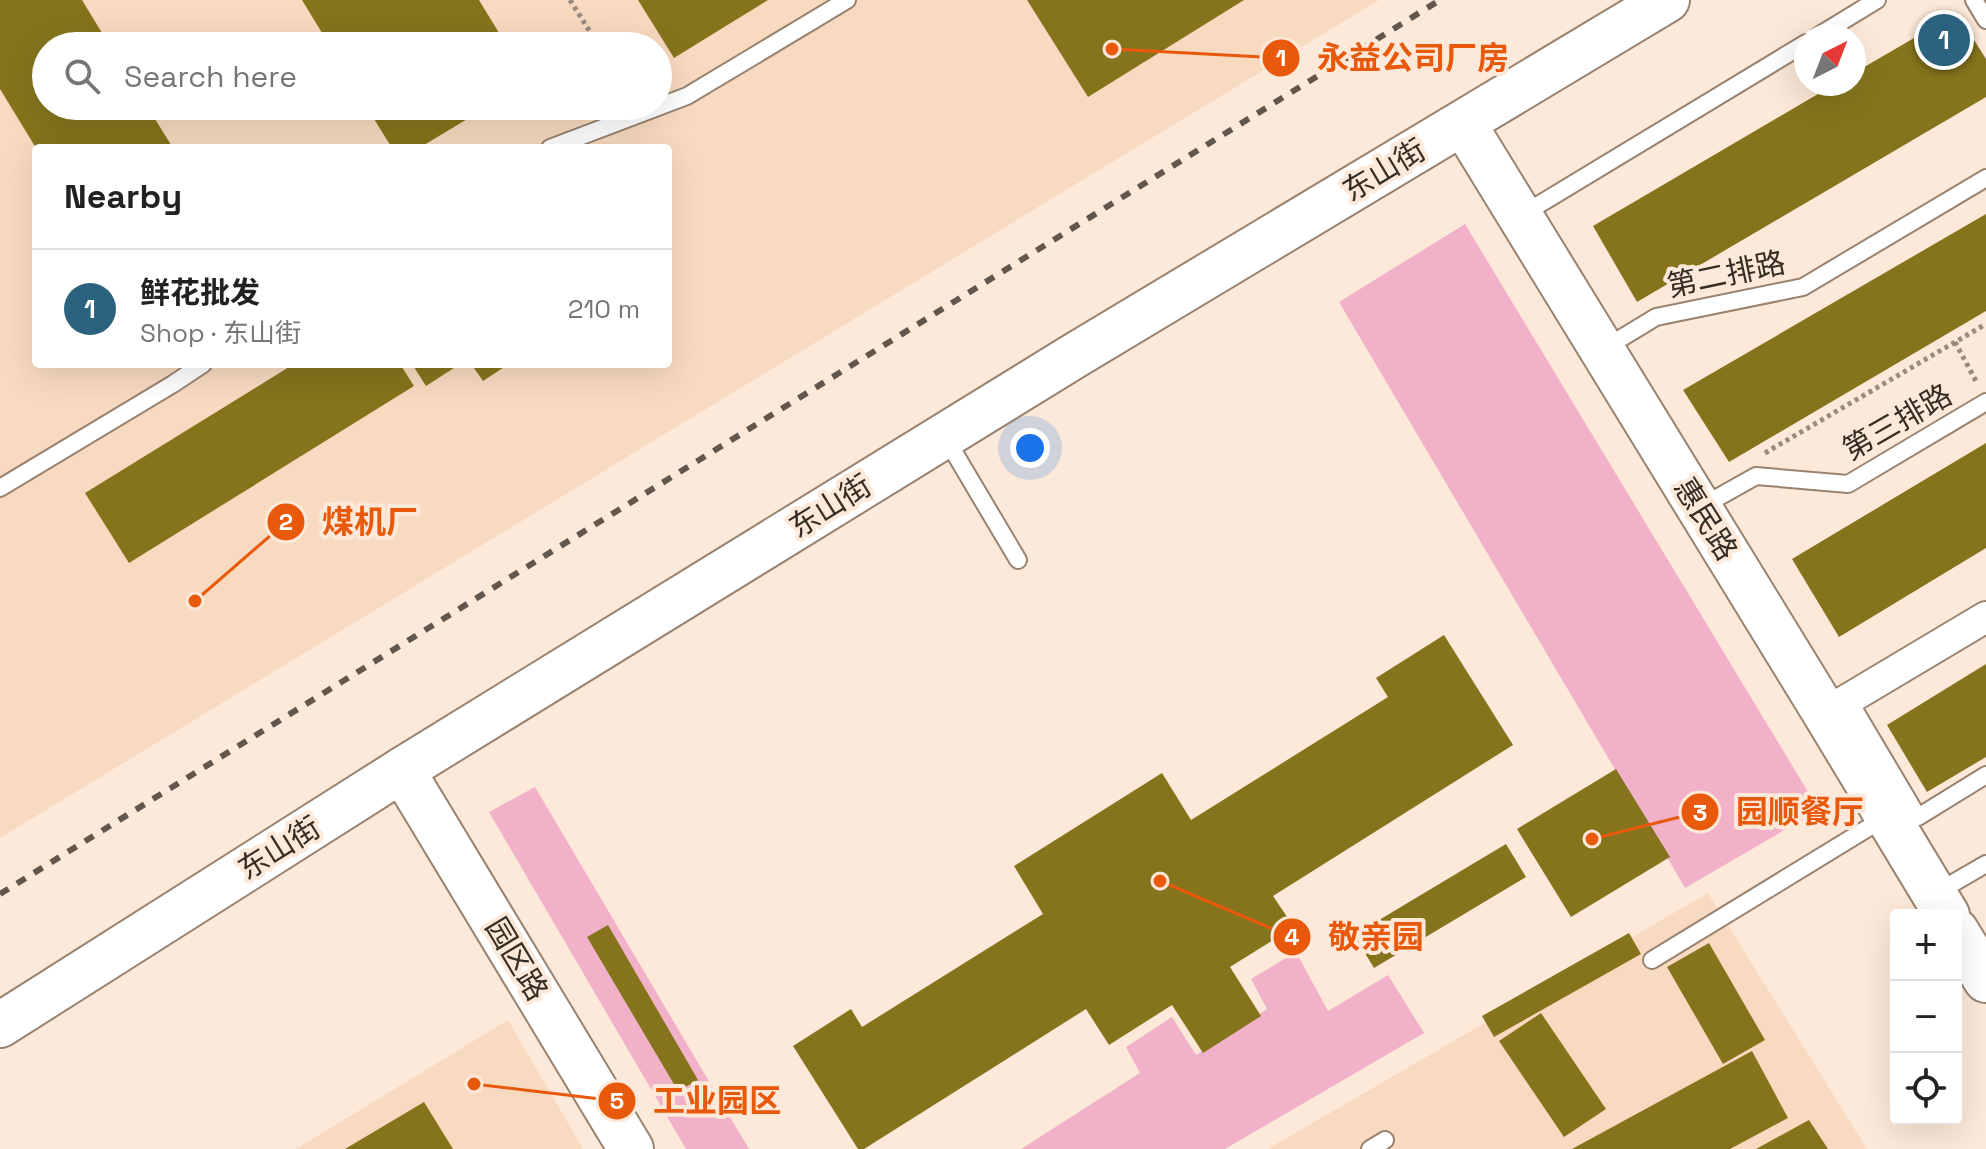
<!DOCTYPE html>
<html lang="en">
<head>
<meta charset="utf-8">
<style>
	body { margin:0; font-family:"Space Grotesk","Noto Sans SC",sans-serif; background:#f2f2f2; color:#222 }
	.controls { position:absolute; right:24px; bottom:24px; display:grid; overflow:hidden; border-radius:8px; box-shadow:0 8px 32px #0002 }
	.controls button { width:72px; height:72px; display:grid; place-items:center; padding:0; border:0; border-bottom:2px solid #e0e0e0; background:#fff; color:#222; font:40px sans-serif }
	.compass { position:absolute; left:1794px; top:24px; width:72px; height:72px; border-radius:50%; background:#fff; box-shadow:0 8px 32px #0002; rotate:42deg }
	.you { position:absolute; left:1030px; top:448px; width:28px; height:28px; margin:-20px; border:6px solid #fff; border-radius:50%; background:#1a73e8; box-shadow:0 0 0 12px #1a73e833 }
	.badge { display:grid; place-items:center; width:52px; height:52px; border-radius:50%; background:#2b627d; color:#fff; font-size:26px; font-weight:700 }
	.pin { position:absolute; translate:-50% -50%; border:4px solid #fff; box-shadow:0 2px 8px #0006 }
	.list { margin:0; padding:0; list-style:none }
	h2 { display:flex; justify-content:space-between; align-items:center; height:104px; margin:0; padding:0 32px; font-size:34px }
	h2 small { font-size:26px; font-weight:400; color:#767676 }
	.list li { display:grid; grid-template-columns:52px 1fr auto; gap:24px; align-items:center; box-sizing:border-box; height:120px; padding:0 32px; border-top:2px solid #e0e0e0 }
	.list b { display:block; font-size:30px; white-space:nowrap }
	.list p { margin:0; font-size:26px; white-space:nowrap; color:#767676 }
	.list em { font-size:26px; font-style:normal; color:#767676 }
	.icon { flex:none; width:44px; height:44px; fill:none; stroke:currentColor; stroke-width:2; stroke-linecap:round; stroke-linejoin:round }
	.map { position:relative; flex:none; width:1986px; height:1149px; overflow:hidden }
	.search { position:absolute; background:#fff; box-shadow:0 8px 32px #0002; left:32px; top:32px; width:640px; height:88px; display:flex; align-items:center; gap:20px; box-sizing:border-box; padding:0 28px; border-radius:44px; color:#767676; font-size:30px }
	.panel { position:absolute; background:#fff; box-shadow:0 8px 32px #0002; left:32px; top:144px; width:640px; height:224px; border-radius:8px }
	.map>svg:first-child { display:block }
	.built { fill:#f8dac0; fill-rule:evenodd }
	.green { fill:#f1b1c9 }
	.building { fill:#86741c }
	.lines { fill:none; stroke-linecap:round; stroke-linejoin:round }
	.lane-casing { stroke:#998370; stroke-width:20 }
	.street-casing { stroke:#998370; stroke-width:34 }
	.secondary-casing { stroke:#998370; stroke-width:48 }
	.highway-casing { stroke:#998370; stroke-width:48 }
	.path { stroke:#9a8b7f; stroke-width:5; stroke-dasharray:4 4; stroke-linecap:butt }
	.lane { stroke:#fff; stroke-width:16 }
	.street { stroke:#fff; stroke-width:30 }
	.secondary { stroke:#fff; stroke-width:44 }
	.highway { stroke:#fff; stroke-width:44 }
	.rail { stroke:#62564d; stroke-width:6; stroke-dasharray:10 10; stroke-linecap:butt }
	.labels { text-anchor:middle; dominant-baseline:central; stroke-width:8; stroke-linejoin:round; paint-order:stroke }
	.street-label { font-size:30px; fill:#362d25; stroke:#fde9d9 }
	.leader { fill:none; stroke:#e8590c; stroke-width:3 }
	.callout-dot { fill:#e8590c; stroke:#fde9d9; stroke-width:3 }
	.mark-label { font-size:24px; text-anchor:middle; font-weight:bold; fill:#fff }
	.callout-label { font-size:32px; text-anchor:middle; font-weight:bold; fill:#e8590c; stroke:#fde9d9; stroke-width:8; stroke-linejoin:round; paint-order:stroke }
</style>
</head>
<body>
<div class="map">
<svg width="1986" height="1149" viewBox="0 0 1986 1149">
	<rect width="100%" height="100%" fill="#fde9d9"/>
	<path class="built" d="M0,0H1379L0,838ZM46,46H658V106H46ZM36,148H668V364H36Z
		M1708,893L1867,1149H1268Z
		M508,1020L583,1149H296Z"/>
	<path class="green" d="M1465,224L1819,810L1685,888L1339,302Z
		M535,787L749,1149H686L489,812Z
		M1296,952L1328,1011L1388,975L1424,1033L1225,1149H1021L1140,1073L1126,1047L1172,1017L1196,1055L1267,1009L1251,979Z"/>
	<path class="building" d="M0,0H82L110,46H46V106H147L173,148H36L0,89Z
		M302,0H479L507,46H330Z
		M638,0H768L674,58Z
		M1027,0H1244L1088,97Z
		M1957,13L1986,59V97L1637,302L1593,226L1835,84H1854V73Z
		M366,106H489L419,148H392Z
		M1986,214V311L1729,462L1683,390Z
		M294,364H400L414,386L129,563L85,493Z
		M412,364H456L457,366L426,386Z
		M471,364H509L483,381Z
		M1986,443V548L1839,637L1792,559Z
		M1444,635L1513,745L1273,896L1294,927L1230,967L1261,1016L1203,1053L1172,1005L1109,1045L1086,1009L864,1149H858L793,1046L851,1009L862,1027L1043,914L1014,866L1162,773L1191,820L1388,697L1376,678Z
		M1986,664V757L1927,792L1887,725Z
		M1616,769L1670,857L1571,917L1517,829Z
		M1506,844L1526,877L1374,968L1354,935Z
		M608,925L698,1080L678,1091L587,937Z
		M1629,933L1641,954L1494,1037L1482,1016Z
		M1709,943L1765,1040L1723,1064L1667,967Z
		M1541,1013L1606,1109L1564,1137L1499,1041Z
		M1752,1051L1788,1118L1730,1149H1572Z
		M424,1102L453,1149H345Z
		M1809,1120L1828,1149H1756Z"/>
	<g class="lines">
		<defs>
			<path id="lane" d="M1974,0L1986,20
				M1818,36L1877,0
				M550,148L687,96L847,0
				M1520,216L1806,43
				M1605,348L1656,317L1803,287L1986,178
				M945,437L1018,560
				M0,488L173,384L203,364
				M1699,508L1756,476L1848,484L1986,402
				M1848,699L1918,817L1986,775
				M1936,893L1986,864
				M1652,960L1886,817
				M1370,1149L1385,1140"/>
			<path id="street" d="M1825,713L1986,617"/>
			<path id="secondary" d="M1463,123L1825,713L1947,915
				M402,770L1074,356L1667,0
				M1956,931L1986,980"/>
			<path id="highway" d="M0,1025L402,770L631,1149"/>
		</defs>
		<use href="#lane" class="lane-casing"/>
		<use href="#street" class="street-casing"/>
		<use href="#secondary" class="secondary-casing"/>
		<use href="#highway" class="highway-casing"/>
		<path class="path" d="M570,0L599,46
			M1955,342L1977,383
			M1765,453L1986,324"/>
		<use href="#lane" class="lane"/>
		<use href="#street" class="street"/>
		<use href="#secondary" class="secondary"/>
		<use href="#highway" class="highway"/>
		<path class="rail" d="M0,894L1440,0"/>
	</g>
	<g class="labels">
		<g class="street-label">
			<text transform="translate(1384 170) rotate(-31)">东山街</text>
			<text transform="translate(1726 274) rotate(-12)">第二排路</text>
			<text transform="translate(1897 422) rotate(-30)">第三排路</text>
			<text transform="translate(830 506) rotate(-32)">东山街</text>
			<text transform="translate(1706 519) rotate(58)">惠民路</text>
			<text transform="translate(279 848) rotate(-32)">东山街</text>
			<text transform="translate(517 959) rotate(59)">园区路</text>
		</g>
	</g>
	<path class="leader" d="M1112 49L1281 58M195 601L286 522M1592 839L1700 812M1160 881L1292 937M474 1084L617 1101"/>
	<g class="callout-dot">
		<circle cx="1112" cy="49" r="8"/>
		<circle cx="195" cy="601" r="8"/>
		<circle cx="1592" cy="839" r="8"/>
		<circle cx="1160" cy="881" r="8"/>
		<circle cx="474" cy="1084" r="8"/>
		<circle cx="1281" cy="58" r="20"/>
		<circle cx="286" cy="522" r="20"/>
		<circle cx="1700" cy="812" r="20"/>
		<circle cx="1292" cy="937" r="20"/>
		<circle cx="617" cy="1101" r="20"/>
	</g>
	<g class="mark-label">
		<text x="1281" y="66">1</text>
		<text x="286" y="530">2</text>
		<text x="1700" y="821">3</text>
		<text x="1292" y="945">4</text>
		<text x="617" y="1109">5</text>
	</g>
	<g class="callout-label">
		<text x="1413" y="69">永益公司厂房</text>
		<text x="370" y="533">煤机厂</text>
		<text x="1800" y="823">园顺餐厅</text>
		<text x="1376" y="948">敬亲园</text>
		<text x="717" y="1112">工业园区</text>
	</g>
</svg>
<div class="controls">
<button>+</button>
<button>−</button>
<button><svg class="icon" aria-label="locate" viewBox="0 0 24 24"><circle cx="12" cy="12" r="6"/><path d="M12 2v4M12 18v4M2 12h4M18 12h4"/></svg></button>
</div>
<svg class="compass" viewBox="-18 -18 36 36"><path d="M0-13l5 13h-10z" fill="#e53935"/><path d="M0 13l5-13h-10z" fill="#767676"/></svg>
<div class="you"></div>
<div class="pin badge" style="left:1944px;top:40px">1</div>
<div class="search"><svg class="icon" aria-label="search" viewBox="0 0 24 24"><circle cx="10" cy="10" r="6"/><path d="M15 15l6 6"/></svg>Search here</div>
<section class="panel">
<h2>Nearby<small></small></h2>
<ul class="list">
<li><span class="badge">1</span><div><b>鲜花批发</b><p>Shop · 东山街</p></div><em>210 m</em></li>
</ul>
</section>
</div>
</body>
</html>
